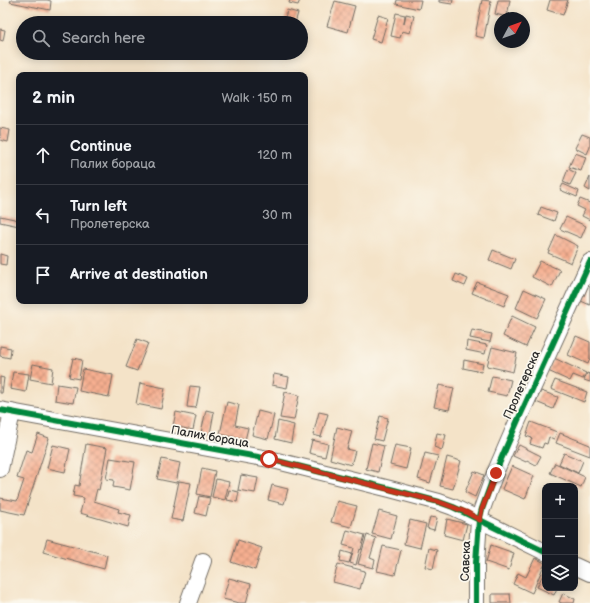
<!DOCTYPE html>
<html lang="en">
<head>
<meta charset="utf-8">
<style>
	body { margin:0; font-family:"Balsamiq Sans",sans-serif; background:#20242c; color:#f1f3f6 }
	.controls { position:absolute; right:12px; bottom:12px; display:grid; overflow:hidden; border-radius:8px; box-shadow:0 2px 10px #0003 }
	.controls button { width:36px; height:36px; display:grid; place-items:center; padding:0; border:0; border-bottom:1px solid #363941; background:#171b24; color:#f1f3f6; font:20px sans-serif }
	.compass { position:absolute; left:494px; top:12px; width:36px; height:36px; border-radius:50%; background:#171b24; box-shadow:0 2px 10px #0003; rotate:49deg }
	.stop { position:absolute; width:12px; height:12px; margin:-9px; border:3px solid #c8321e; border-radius:50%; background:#fff }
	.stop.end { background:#c8321e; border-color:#fff; box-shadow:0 1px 4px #0008 }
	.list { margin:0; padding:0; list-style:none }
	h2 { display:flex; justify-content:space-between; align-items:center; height:52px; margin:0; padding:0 16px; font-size:17px }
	h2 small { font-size:13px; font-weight:400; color:#9ea1a6 }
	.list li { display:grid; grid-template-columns:26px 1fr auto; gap:12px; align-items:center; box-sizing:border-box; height:60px; padding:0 16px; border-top:1px solid #363941 }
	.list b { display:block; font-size:15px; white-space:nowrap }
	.list p { margin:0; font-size:13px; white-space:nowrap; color:#9ea1a6 }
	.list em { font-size:13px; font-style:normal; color:#9ea1a6 }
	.icon { flex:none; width:22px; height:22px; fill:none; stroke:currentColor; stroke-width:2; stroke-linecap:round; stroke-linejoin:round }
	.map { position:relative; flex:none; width:590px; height:603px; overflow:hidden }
	.search { position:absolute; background:#171b24; box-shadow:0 2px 10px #0003; left:16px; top:16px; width:292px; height:44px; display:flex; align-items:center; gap:10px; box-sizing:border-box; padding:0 14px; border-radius:22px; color:#9ea1a6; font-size:15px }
	.panel { position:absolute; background:#171b24; box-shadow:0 2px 10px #0003; left:16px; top:72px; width:292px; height:232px; border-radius:8px }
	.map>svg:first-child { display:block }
	.building { fill:url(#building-cross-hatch) }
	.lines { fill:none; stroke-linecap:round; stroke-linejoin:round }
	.minor-casing { stroke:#716b62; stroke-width:18 }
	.minor { stroke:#fff; stroke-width:16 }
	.cycleway-casing { stroke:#fbf7ec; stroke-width:8 }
	.cycleway { stroke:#00873e; stroke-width:6 }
	.route { stroke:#c8321e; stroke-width:5 }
	.labels { text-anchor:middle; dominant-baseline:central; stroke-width:3.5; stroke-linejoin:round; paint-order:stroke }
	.street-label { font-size:12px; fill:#2b2b2b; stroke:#fbf7ec }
</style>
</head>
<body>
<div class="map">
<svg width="590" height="603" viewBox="0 0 590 603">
	<defs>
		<pattern id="building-cross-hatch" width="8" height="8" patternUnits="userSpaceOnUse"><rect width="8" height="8" fill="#f6af90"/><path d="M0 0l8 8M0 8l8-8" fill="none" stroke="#c78f76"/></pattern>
	</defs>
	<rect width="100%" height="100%" fill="#fbf7ec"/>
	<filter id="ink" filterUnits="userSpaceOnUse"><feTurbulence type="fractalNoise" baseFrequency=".025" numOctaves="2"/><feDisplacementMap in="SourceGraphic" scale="8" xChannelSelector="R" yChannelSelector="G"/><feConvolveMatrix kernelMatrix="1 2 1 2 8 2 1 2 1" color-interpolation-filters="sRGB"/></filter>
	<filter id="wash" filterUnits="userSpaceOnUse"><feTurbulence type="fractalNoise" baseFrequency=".012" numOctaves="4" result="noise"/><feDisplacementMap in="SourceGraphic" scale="16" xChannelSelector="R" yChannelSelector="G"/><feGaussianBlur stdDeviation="0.9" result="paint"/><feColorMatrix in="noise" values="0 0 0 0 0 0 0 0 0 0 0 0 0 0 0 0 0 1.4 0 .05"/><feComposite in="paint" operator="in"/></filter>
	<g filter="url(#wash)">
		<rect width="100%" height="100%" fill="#f4e3c8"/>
		<g id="blocks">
			<path class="building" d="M11,0H47L51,1L50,10L10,2Z
				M290,0H300L298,5L289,3Z
				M397,0H421L419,9L396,4Z
				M439,0H453L452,4L439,2Z
				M482,0L491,1L484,38L475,36Z
				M498,0H510L507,17L495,14Z
				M550,0H568L563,15L547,10Z
				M335,1L355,6L348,32L327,26Z
				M287,10L298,13L295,23H284Z
				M396,13L405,15L404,24L406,14L414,16L410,33L402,31L400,38L391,36Z
				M378,15L388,18L381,42L371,39Z
				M0,29L5,30L3,41L0,40Z
				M0,128L10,130L8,142L0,140Z
				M582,134L590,137V147L587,154L575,148Z
				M575,153L586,157L581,171L569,167Z
				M568,169L576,173L570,185L563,182Z
				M590,177V191L585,188Z
				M563,184L579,191L577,197L560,190Z
				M580,199L590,203V220L582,216L585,210L577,206Z
				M541,207L557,213L554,221L538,215Z
				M0,216L19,220V226L0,222Z
				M566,217L586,226L581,238L560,229Z
				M556,235L578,246L571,263L548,253Z
				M493,250L515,259L511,269L489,260Z
				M0,254L7,256L6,265L0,264Z
				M540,261L560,270L552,287L532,277Z
				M456,274L468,279L465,286L453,281Z
				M477,282L509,294L504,306L472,293Z
				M588,286L590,287V305L581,301Z
				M524,289L546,299L537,318L516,308Z
				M512,316L535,327L526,347L503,336Z
				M472,330L492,334L490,342L470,338Z
				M576,336L590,342V358L588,364L568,355Z
				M137,339L148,343L137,371L126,367Z
				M467,341L487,345L485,354L466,350Z
				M0,346L11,348L10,358L0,356Z
				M492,347L517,353L513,372L487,366Z
				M73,358L82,360L79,379L69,377Z
				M554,358L586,373L583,379L573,375L570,381L548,371Z
				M464,360L483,364L481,372L463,368Z
				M33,364L53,368L51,383L30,379Z
				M83,369L113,375L109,397L79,391Z
				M13,372L29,374L26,392L10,389Z
				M587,373L590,374V382L584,380Z
				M274,374L289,377L287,388L272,385Z
				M492,376L511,380L507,396L488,392Z
				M0,377L4,378L2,393H0Z
				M555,380L587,392L584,402L551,389Z
				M140,383L165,388L161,409L136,404Z
				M57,384L76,387L73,403L55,400Z
				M439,385L454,388L449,410L434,407Z
				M190,386L200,387L196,408L187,407Z
				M541,391L558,397L553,409L536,402Z
				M285,392L299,395L294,420L280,418Z
				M227,402L239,405L235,425L248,428L245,440L220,434Z
				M206,410L214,412L210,434L201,433Z
				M258,411L274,415L268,439L252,435Z
				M176,412L196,416L193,430L173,426Z
				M319,412L328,414L321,437L313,435Z
				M380,416L388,418L382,441L374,439Z
				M278,421L294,425L291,443L275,439Z
				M531,422L557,432L554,439L549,437L547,444L544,443L542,448L530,444L532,438L526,436Z
				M337,427L352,431L347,449L355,451L351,465L330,459Z
				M437,433L446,435L442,450L434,447Z
				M560,433L590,445V456L556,443Z
				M38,434L49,438L24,515L0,510V498L17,501L24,480L17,478L26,450L32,452Z
				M312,440L328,444L325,457L309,453Z
				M372,443L384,446L378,472L366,469Z
				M86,444L107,448L99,490L97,489L94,501L119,509L118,512L131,515L128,527L80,513L84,498L73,496L75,485L79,486Z
				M53,445L70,449L65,472L47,468Z
				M395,445L411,448L406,469L390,465Z
				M519,445L541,456L536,465L527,460L526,462L513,456Z
				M425,453L438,456L430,483L418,479Z
				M564,453L583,461L578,473L559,464Z
				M447,457L461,461L453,489L440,486Z
				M110,458L135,462L130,490L113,487L114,480L106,479Z
				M162,459L180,463L176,483L157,479Z
				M555,463L585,477L581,487L550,473Z
				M512,466L534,476L525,499L502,489Z
				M202,468L215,471L210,497L197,494Z
				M474,471L484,475L475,497L465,492Z
				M241,475L258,478L255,493L238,490Z
				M216,479L229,482L225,500L212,497Z
				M179,481L191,483L183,521L171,519Z
				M272,485L288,489L284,504L268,500Z
				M229,490L239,492L237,502L227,500Z
				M199,496L210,498L206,516L195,513Z
				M337,501L357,506L351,527L331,522Z
				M379,511L397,516L391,539L372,534Z
				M430,517L437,518L434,530L427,528Z
				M447,519L467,524L463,540L444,535Z
				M410,520L426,524L420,548L404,544Z
				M347,530L365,535L361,550L360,549L356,565L350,563L354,548L343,545Z
				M367,535L376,538L370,558L375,560L373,568L358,564Z
				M47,539L107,555L104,569L43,552Z
				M238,540L262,548L255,570L231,562Z
				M491,545L514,553L509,570L486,562Z
				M383,546L401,550L395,575L377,571Z
				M429,548L437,550L433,569L425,567Z
				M342,551L352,554L349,563L340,561Z
				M535,558L545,563L532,593L513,584L518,573L526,577Z
				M338,564L365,571L360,589L333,582Z
				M545,570V588H557L554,595L537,587Z
				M229,578L251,584L246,603H239L223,599Z
				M563,593L575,599L574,603H562L559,602Z
				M492,594H510L511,603H492Z"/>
		</g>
	</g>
	<g filter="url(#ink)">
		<use href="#blocks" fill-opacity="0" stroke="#716b62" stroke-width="1"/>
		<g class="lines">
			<defs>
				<path id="minor" d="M0,410L269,459L390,489L439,502L453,507L545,552
					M0,469L12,412
					M575,566L590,573
					M188,603L203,561
					M476,603V563L479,520L482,509L495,473L518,420L590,262"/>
			</defs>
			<use href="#minor" class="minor-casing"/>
			<use href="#minor" class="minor"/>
			<defs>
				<path id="cycleway" d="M0,410L269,459L390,489L439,502L453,507L545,552
					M476,603V563L479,520L482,509L495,473L518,420L590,262"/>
			</defs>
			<use href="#cycleway" class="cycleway-casing"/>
			<use href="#cycleway" class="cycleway"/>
		</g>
	</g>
	<g class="lines" filter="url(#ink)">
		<path class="route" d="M269,459L439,502L466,512L480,520L482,509L496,473"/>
	</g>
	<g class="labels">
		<g class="street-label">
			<text transform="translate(522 385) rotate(-66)">Пролетерска</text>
			<text transform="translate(210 437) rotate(10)">Палих бораца</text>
			<text transform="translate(466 561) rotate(-88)">Савска</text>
		</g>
	</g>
</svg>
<div class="controls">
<button>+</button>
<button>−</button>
<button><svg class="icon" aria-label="layers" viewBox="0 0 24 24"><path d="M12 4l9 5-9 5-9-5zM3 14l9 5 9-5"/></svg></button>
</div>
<svg class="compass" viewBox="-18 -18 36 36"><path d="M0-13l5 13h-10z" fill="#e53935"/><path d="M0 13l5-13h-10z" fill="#9ea1a6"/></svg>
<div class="stop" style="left:269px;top:459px"></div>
<div class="stop end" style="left:496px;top:473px"></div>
<div class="search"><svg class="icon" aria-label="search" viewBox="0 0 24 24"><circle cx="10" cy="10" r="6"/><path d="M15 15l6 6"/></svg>Search here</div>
<section class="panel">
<h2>2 min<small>Walk · 150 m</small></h2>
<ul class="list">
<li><svg class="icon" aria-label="ahead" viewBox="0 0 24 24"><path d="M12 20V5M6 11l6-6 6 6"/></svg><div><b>Continue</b><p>Палих бораца</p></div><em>120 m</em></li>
<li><svg class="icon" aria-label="left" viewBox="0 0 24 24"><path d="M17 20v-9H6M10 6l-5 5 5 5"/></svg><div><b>Turn left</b><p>Пролетерска</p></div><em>30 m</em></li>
<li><svg class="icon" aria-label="arrive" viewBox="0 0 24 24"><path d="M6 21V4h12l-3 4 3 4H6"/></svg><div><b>Arrive at destination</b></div></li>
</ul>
</section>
</div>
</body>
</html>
